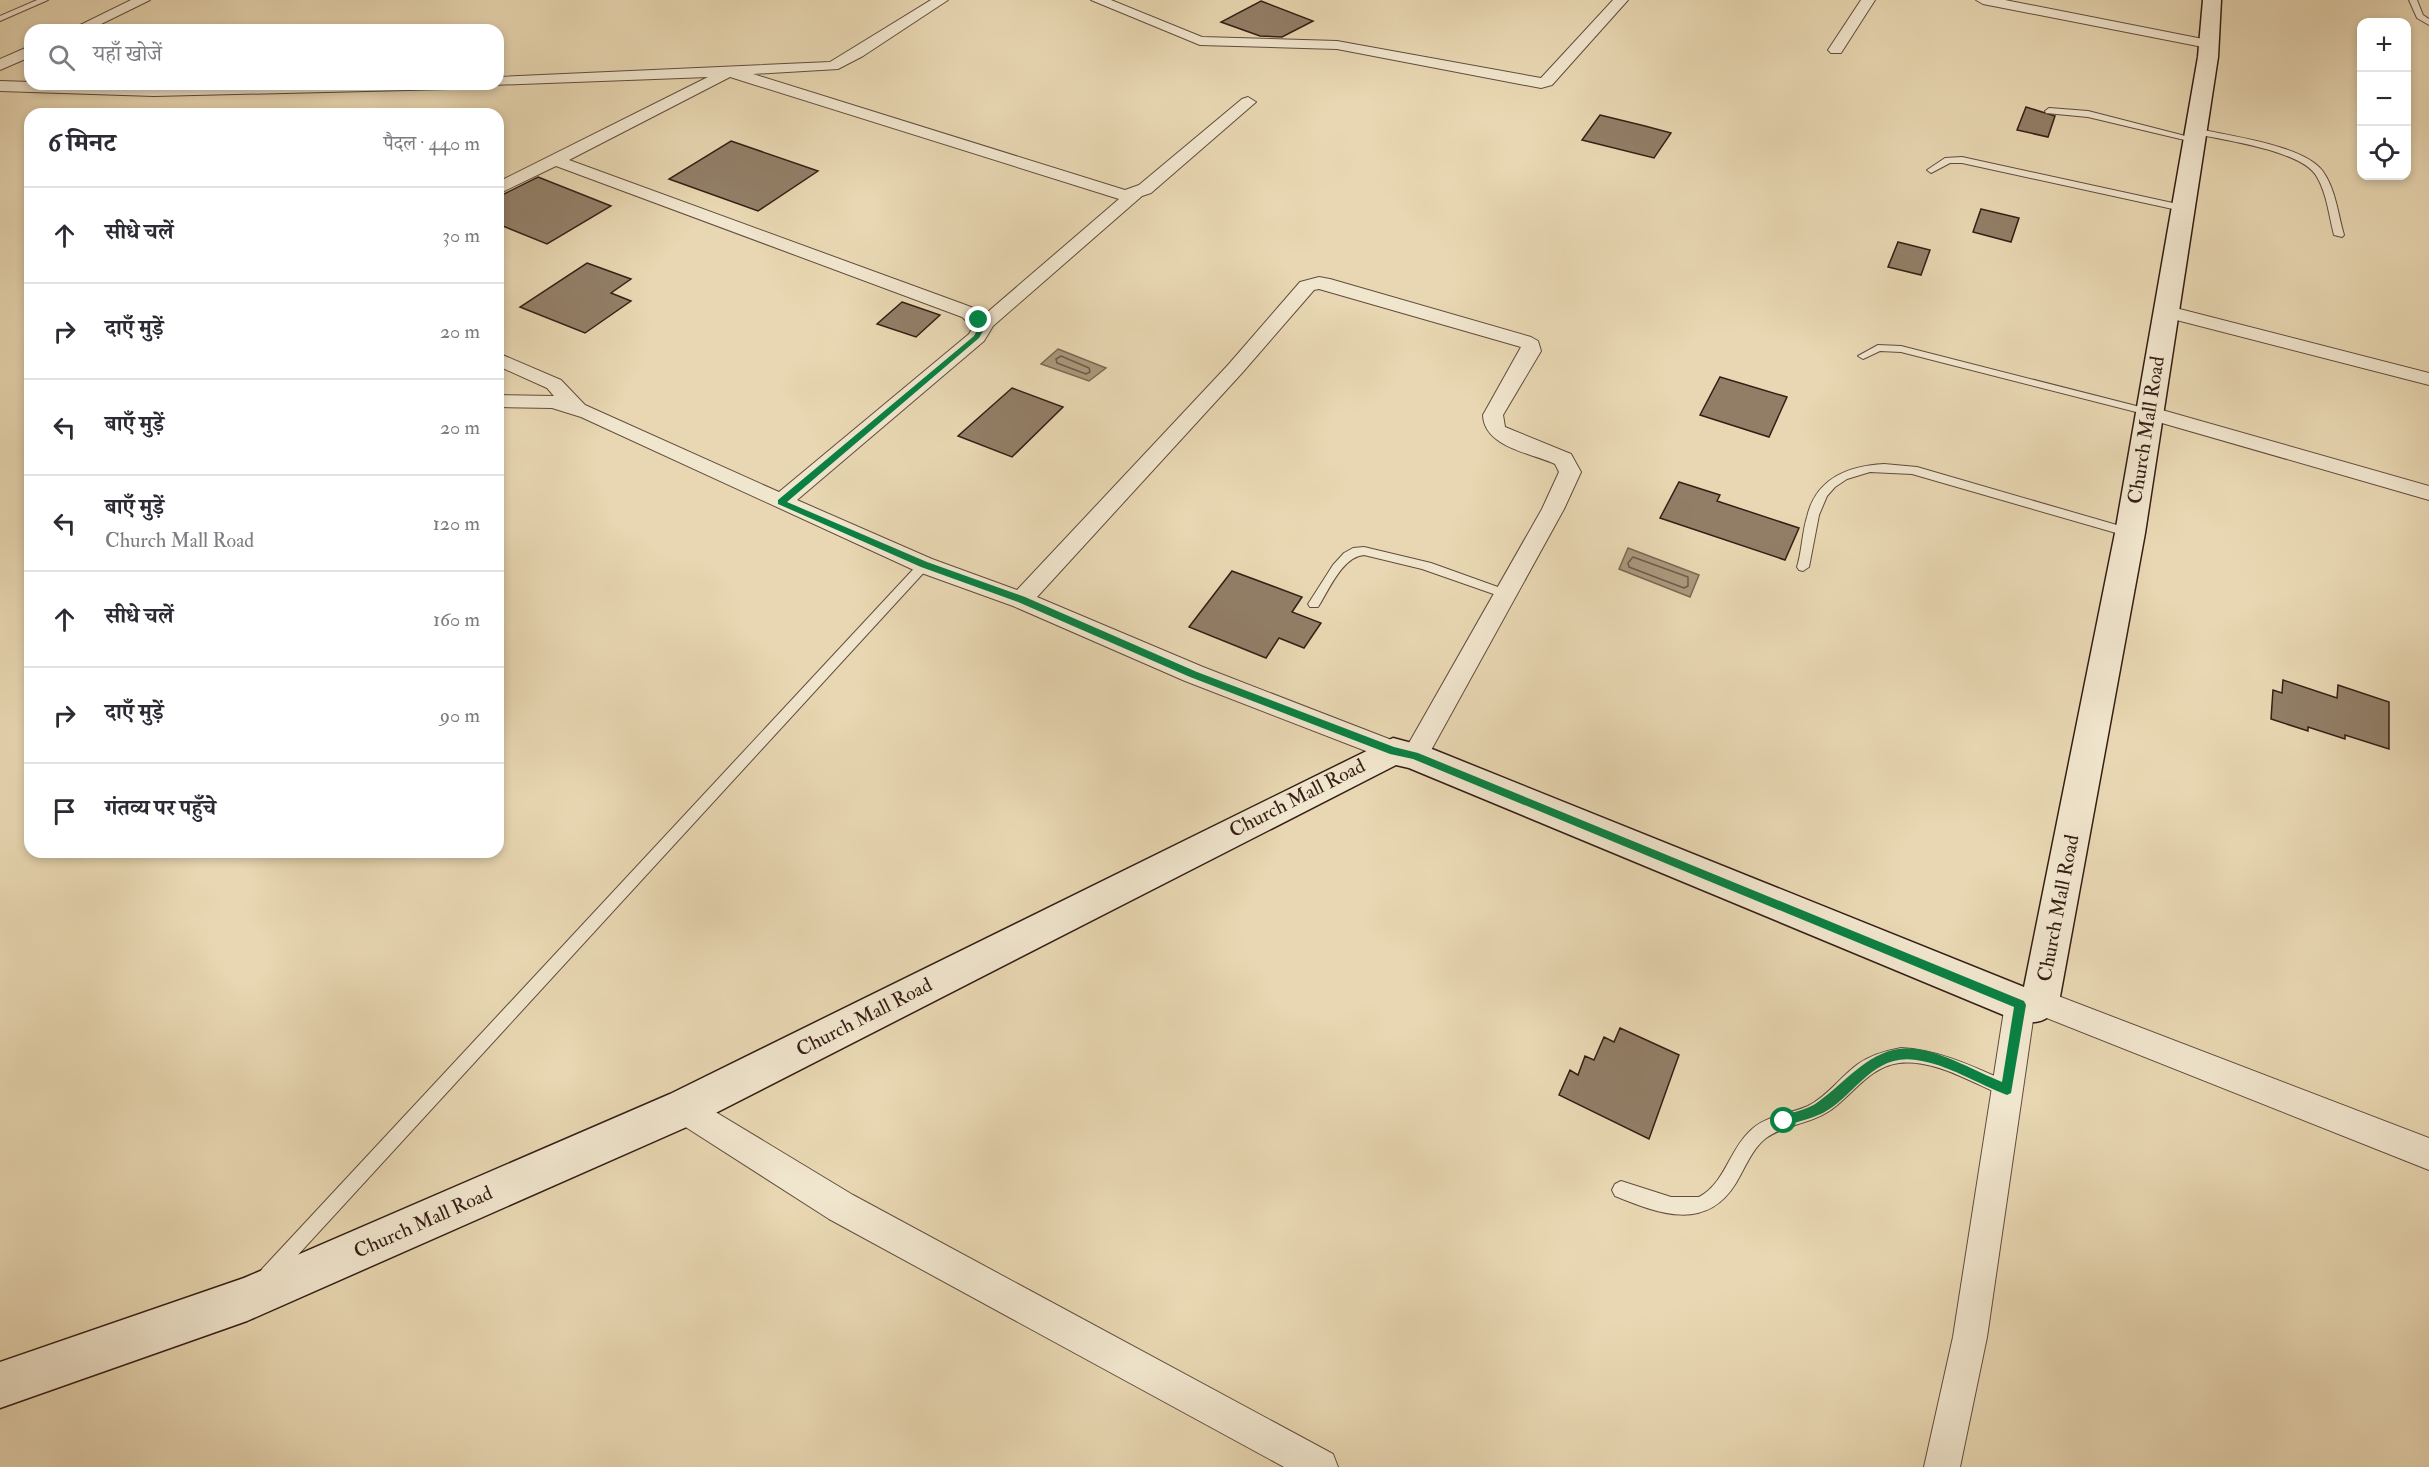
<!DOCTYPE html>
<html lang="hi">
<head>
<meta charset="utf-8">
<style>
	body { margin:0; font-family:"IM FELL Double Pica","Noto Serif Devanagari",serif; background:#f7f7f7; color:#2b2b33 }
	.controls { position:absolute; right:18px; top:18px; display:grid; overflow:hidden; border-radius:12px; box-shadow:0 3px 9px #0003 }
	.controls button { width:54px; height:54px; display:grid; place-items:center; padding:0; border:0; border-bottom:2px solid #e1e1e2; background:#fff; color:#2b2b33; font:30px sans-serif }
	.stop { position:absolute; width:18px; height:18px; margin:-14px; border:4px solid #0b8043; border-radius:50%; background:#fff }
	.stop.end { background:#0b8043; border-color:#fff; box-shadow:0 2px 6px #0008 }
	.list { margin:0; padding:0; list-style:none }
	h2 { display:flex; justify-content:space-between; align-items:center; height:78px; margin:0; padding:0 24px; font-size:26px }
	h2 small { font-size:20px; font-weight:400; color:#7c7c81 }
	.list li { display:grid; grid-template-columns:39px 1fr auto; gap:18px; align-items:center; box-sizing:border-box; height:96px; padding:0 24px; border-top:2px solid #e1e1e2 }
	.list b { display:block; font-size:22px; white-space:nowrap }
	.list p { margin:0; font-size:20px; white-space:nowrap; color:#7c7c81 }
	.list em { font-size:20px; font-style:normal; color:#7c7c81 }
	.icon { flex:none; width:33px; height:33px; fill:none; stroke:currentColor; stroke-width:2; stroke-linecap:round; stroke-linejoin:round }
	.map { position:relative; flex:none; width:2429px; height:1467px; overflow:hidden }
	.search { position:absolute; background:#fff; box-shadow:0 3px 9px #0003; left:24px; top:24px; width:480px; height:66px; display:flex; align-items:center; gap:15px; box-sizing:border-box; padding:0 21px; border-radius:18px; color:#7c7c81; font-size:22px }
	.panel { position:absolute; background:#fff; box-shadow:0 3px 9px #0003; left:24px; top:108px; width:480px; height:750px; border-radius:18px }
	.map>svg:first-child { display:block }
	.water { fill:#ab987d; stroke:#7c6753; stroke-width:1.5 }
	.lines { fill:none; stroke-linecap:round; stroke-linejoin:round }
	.shore { stroke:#705b49; stroke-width:1.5 }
	.building { fill:#927e67; stroke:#351e15; stroke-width:1.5 }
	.lane-casing { stroke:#624c3c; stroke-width:2 }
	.street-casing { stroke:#624c3c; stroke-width:2 }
	.secondary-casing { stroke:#351e15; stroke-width:3 }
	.lane { fill:#f0e5cd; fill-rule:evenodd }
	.street { fill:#f0e5cd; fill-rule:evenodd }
	.secondary { fill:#f0e5cd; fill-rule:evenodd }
	.route { fill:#0b8043 }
	.labels { text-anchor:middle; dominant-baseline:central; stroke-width:4.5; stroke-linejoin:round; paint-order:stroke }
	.street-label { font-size:20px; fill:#351e15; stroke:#f0e5cd }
</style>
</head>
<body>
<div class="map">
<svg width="2429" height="1467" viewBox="0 0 2429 1467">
	<rect width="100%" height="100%" fill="#e8d7b2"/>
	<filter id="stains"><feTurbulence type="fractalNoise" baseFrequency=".00333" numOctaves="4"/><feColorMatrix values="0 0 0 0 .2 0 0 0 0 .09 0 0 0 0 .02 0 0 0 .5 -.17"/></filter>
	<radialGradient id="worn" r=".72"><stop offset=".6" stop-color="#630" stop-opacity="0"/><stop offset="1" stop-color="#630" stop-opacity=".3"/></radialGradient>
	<path class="water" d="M1058,349L1106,368L1089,381L1041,364Z
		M1628,548L1699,575L1690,597L1619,569Z"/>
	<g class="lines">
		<path class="shore" d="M1061,356L1089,368L1090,372L1086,374L1057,363L1056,359Z
			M1633,557L1688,577V586L1684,588L1629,567L1628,563Z"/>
	</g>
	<path class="building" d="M1261,1L1313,21L1282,37L1260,36L1221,22Z
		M2026,107L2055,116L2048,137L2017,130Z
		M1600,115L1645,126L1671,133L1654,158L1582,140Z
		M731,141L818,171L758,211L669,179Z
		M538,177L611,206L547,244L498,224V197Z
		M1981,209L2019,218L2011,242L1973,232Z
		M1898,242L1930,250L1921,275L1888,267Z
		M587,263L631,279L611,293L631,301L585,333L520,307Z
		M902,302L940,315L916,337L877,324Z
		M1720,377L1787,397L1769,437L1700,415Z
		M1012,388L1063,407L1012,457L958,436Z
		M1679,482L1720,495L1717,501L1799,528L1785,560L1660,518Z
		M1232,571L1302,597L1292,612L1321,623L1304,648L1279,638L1266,658L1189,627Z
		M2283,680L2337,698L2338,685L2389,702V749L2345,735V739L2308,727V731L2271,719L2273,690L2282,693Z
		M1620,1028L1679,1055L1649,1139L1559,1095L1570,1070L1578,1075L1585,1056L1594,1060L1604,1037L1614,1042Z"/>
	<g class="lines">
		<defs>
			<path id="lane" d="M37,0H48L0,21V16Z
				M2409,0H2417L2423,15L2429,19V25L2417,18Z
				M2049,108L2088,111L2197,139L2193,142L2088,117L2046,113L2045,111Z
				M2195,128C2227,136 2307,145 2324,173C2336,191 2338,215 2344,235L2342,237L2334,235C2329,216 2327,194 2317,177C2303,150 2221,140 2192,133V129Z
				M1962,157L2182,205L2187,208L2182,211L1962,163H1950L1931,173L1927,170L1945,158Z
				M1878,345L1901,346L2152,410L2153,412L2148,415L1901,352L1880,351L1863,359L1858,356Z
				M1884,464L1917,467L2134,530L2136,533L2130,537L1912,474L1870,472L1847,479L1835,487L1827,496L1819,515L1809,567L1803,571L1799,570L1797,567C1802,551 1802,533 1807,517C1816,478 1848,466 1884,464Z
				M1364,547L1431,563L1509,591L1511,594L1505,598L1422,569L1364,555C1342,557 1329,590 1318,607H1310L1308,604L1310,601L1333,565L1344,553L1353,548Z
				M924,561L930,565L928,568L274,1281L268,1284L262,1281L259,1275L262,1269L920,562Z
				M1901,1048C1941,1050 1976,1068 2013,1084L2015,1089L2013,1094L2007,1097C1973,1084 1937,1059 1899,1063C1871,1067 1857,1089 1836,1106C1815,1124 1787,1123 1766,1138C1752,1149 1745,1168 1736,1183C1706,1232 1659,1214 1615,1196L1612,1190L1615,1184L1621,1181L1671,1197H1699C1725,1183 1729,1151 1749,1132C1765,1115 1788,1115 1808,1106C1828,1096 1840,1077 1858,1064C1871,1055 1885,1051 1901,1048Z"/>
			<path id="street" d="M131,0H150L89,30H70Z
				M931,0H948L863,56L838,69L753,74L1125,190L1139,185L1242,99L1248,97L1256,102L1151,193L1142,196L993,326L984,341L797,500L932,559L1017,590L1228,365L1300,282L1319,277L1330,279L1531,337L1538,341L1541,351L1503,415L1505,427L1571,454L1581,472L1564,509L1424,763L1415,766L1406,763L1403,757L1393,761L1384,758L1185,681L1013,606L916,571L581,417L552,408L498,407V395L554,396L547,388L498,366V353L561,380L585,405L779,492L969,334L973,327L962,317L556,166L498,194V182L708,77L493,85L498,84V77L830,62ZM730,77L1119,199L983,316L976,309L963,304L569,160ZM1319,289L1521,347L1483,415C1484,447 1531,453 1555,464L1559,472L1542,509L1405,750L1402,744L1203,667L1037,597L1242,373L1314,290Z
				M1091,0H1111L1202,37L1337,41L1541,78L1613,0H1628L1552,85L1541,88L1337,49L1200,45Z
				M1861,0H1875L1841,53H1831L1828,50Z
				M1976,0H2005L2208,40L2215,44L2208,48L1983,4Z
				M30,46V57L0,70V59Z
				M0,81L154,86L457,84L449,89L154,96L0,91Z
				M2164,305L2429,373V385L2157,315L2154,311Z
				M2148,406L2429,486V500L2141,417L2138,412L2141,407Z
				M2040,989L2429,1138V1170L2034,1013L1987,1337L1960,1467H1924L1953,1337L2005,1004L2010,995L2020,991L2029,994Z
				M684,1093L853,1195L1333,1454L1338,1467H1284L829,1219L673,1119L668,1108L673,1097Z"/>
			<path id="secondary" d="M2203,0H2221L2218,57L2145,533L2059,1002C2048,1027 2029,1025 2006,1016L1409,768L1396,765L698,1122L247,1321L0,1408V1362L244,1278L670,1094L1393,738L1427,747L2024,987L2115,533L2198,57Z"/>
		</defs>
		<use href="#lane" class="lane-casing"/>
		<use href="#street" class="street-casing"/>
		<use href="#secondary" class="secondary-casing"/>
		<use href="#lane" class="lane"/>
		<use href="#street" class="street"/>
		<use href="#secondary" class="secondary"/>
	</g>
	<path class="route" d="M977,318H982L986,326L979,338L787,502L927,562L1025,597L1197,672L1394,747L1418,753L2024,1001L2026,1005L2011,1093L2007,1095C1978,1084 1947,1064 1916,1060C1873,1053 1855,1096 1823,1113C1811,1119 1796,1122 1784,1126L1779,1125V1117C1791,1112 1808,1110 1818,1102C1848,1081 1874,1043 1916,1049C1945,1053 1975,1071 2002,1082L2014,1007L1413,759L1390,754L1190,677L1018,602L921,567L778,504V500L974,336L979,326Z"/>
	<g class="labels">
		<g class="street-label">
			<text transform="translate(2146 430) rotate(-81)">Church Mall Road</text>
			<text transform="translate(1297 798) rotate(-27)">Church Mall Road</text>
			<text transform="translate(2058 908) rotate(-79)">Church Mall Road</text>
			<text transform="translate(864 1017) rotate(-27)">Church Mall Road</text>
			<text transform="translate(423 1222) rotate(-24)">Church Mall Road</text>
		</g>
	</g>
	<rect width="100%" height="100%" filter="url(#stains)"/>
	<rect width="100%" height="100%" fill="url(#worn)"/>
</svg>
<div class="controls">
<button>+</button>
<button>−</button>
<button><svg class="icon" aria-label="locate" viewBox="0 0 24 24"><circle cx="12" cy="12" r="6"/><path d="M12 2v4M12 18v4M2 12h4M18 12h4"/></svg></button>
</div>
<div class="stop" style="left:1784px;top:1121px"></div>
<div class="stop end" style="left:979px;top:320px"></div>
<div class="search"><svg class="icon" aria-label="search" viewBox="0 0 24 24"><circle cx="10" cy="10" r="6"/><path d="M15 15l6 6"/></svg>यहाँ खोजें</div>
<section class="panel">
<h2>6 मिनट<small>पैदल · 440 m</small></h2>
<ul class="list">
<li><svg class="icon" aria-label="ahead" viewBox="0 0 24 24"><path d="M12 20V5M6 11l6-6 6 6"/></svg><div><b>सीधे चलें</b></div><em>30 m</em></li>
<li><svg class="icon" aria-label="right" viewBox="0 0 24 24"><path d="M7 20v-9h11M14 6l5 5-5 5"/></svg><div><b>दाएँ मुड़ें</b></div><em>20 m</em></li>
<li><svg class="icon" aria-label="left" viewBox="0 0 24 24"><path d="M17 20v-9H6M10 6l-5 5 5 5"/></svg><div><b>बाएँ मुड़ें</b></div><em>20 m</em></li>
<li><svg class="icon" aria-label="left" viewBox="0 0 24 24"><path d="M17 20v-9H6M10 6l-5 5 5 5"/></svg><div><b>बाएँ मुड़ें</b><p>Church Mall Road</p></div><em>120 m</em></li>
<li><svg class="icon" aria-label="ahead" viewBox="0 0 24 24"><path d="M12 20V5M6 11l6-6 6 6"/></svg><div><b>सीधे चलें</b></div><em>160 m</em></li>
<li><svg class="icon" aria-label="right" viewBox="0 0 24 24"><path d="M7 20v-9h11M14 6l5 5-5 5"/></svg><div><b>दाएँ मुड़ें</b></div><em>90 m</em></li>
<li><svg class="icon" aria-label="arrive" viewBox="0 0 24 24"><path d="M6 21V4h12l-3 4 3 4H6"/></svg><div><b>गंतव्य पर पहुँचे</b></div></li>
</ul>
</section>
</div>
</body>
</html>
